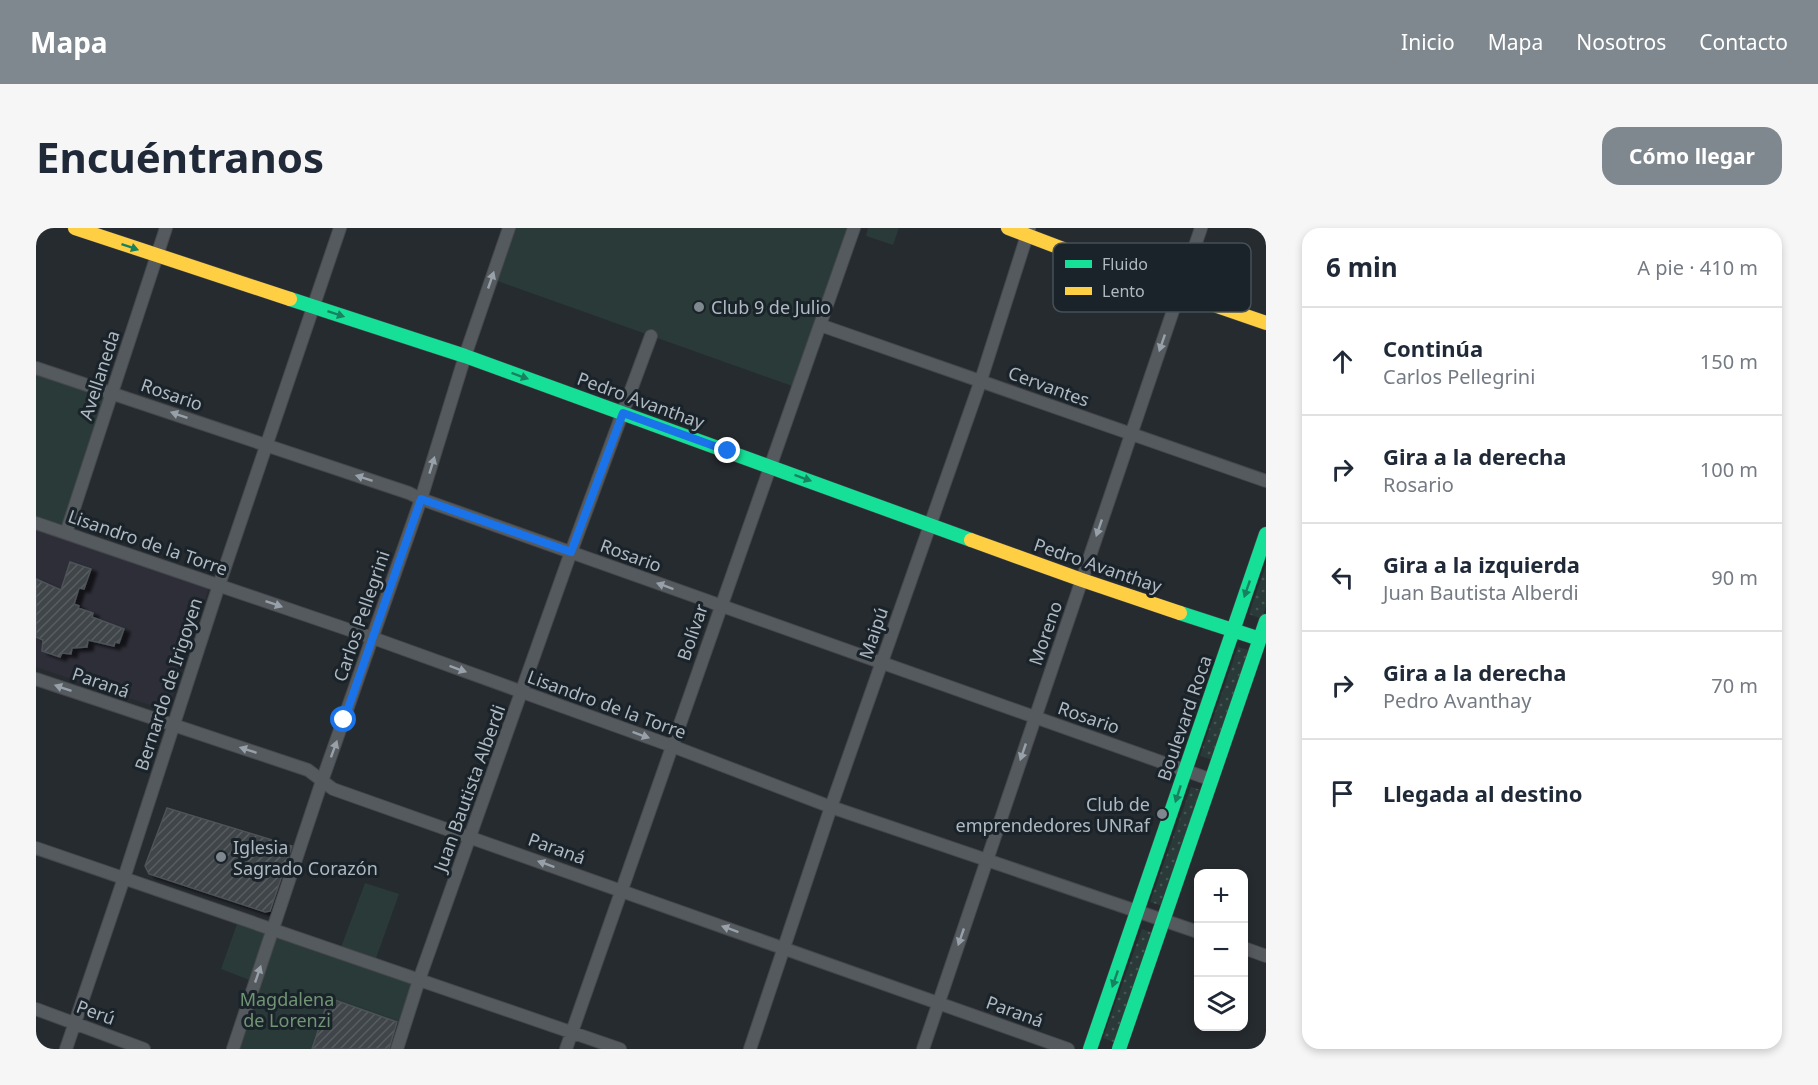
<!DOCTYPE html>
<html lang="es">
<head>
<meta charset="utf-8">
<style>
	body { margin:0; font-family:"Noto Sans",sans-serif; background:#f6f6f7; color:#1f2937 }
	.controls { position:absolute; right:18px; bottom:18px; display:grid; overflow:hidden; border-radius:12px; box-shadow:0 3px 9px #0003 }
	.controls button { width:54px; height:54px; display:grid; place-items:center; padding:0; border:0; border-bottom:2px solid #e0e1e3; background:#fff; color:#1f2937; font:30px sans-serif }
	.stop { position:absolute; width:18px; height:18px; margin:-14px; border:4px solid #1a73e8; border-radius:50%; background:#fff }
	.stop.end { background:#1a73e8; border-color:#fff; box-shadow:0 2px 6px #0008 }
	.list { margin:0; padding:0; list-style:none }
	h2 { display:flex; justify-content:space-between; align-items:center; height:78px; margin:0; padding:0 24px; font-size:26px }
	h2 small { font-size:20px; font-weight:400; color:#747a83 }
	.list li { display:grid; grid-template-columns:39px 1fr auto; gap:18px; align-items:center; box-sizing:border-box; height:108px; padding:0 24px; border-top:2px solid #e0e1e3 }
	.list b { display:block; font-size:22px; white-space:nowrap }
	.list p { margin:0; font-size:20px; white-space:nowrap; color:#747a83 }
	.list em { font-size:20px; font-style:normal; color:#747a83 }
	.icon { flex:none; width:33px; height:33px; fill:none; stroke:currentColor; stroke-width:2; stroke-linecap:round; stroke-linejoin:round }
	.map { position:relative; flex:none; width:1230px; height:821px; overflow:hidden; border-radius:18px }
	header { display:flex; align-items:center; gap:36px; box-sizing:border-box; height:84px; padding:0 30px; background:#7f878f; color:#fff }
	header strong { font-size:28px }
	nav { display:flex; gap:33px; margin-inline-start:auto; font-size:21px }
	.intro { display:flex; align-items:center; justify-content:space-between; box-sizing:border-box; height:144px; padding:0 36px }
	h1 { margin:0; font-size:42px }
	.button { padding:15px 27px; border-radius:18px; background:#7f878f; color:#fff; font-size:21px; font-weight:700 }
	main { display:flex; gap:36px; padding:0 36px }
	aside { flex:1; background:#fff; border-radius:18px; box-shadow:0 3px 9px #0003 }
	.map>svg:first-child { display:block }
	.medical { fill:#2e2e39 }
	.grass { fill:url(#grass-dots) }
	.park { fill:#293a38 }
	.building { fill:url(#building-hatch); stroke:#4d5358; stroke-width:1.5; filter:url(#shadow) }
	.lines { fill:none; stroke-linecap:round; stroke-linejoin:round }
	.street-casing { stroke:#44474b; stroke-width:14 }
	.fast-casing { stroke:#44474b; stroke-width:15 }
	.slow-casing { stroke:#44474b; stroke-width:15 }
	.street { stroke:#555a5f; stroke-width:12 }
	.fast { stroke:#16e098; stroke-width:14 }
	.slow { stroke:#ffcf43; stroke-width:14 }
	.oneway { fill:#188260 }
	.oneway2 { fill:#98a1a9 }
	.route { stroke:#1a73e8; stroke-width:8 }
	.poi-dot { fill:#7f878f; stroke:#1a2329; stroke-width:2 }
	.labels { text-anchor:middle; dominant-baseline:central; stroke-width:6; stroke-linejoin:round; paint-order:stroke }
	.poi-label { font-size:18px; fill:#afb9c2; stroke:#1a2329; text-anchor:start }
	.street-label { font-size:18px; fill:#afb9c2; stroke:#1a2329 }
	.park-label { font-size:18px; fill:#719574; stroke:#1a2329 }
	.key { fill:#1a2329; stroke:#475057; stroke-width:1.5 }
	.key-label { font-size:16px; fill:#afb9c2 }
</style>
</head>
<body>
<header>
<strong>Mapa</strong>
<nav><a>Inicio</a><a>Mapa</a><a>Nosotros</a><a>Contacto</a></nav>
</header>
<div class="intro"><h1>Encuéntranos</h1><a class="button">Cómo llegar</a></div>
<main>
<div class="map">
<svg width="1230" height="821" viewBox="0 0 1230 821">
	<defs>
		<pattern id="grass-dots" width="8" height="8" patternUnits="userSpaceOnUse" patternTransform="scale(1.5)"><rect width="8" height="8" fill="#293a38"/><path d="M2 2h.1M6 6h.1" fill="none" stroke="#465453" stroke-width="1.8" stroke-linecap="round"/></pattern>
		<pattern id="building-hatch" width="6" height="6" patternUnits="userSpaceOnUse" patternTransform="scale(1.5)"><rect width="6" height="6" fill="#3f4448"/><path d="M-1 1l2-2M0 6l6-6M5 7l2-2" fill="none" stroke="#585d61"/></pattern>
		<filter id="shadow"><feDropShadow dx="6" dy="3.5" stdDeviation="1.5" flood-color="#0009"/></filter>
	</defs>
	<rect width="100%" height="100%" fill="#262b30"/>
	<path class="medical" d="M0,302L173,359L132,483L0,439Z"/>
	<path class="grass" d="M1230,337V378L1226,391L1213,386Z
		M1202,419L1215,423L1177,532L1164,528Z
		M1155,559L1168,563L1127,678L1114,674Z
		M1106,701L1118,705L1080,815L1067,810Z"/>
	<path class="park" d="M474,0H818L762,160L456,51Z
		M832,0H863L857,17L830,8Z
		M0,143L72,166L28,300L0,291Z
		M329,655L363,666L339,733L304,722Z
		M201,696L232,707L216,753L185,741Z
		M239,705L379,754L365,795L293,771L276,821H199Z"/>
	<path class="building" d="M34,334L55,341L48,361L43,360L38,376L43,378L42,380L57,385L56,389L88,401L83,415L79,414L78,418L52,412L51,419L36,420L35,426L26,425L24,429L6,423L7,412L0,409V351L25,362Z
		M131,580L256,618L234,683L229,684L113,646L109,638Z
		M293,770L361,794L353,821H276Z"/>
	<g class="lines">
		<defs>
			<path id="street" d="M784,97L1230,253
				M0,140L373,265L385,271L1176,552
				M0,295L337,410L636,518L795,579L1162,704
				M30,305L130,0
				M0,451L272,542L297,561L1032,821
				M0,620L584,821
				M1208,720L1230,728
				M0,781L108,821
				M30,821L88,650L183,357L304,0
				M197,821L286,553L385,271L429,128L473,0
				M361,821L383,752L535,324L615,108
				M530,821L818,0
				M714,821L795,579L945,152L993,1
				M887,821L1165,0"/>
			<path id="fast" d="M254,71L429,128L935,312
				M1144,385L1224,411
				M1054,821L1230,306
				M1083,821L1230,393"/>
			<path id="slow" d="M39,0L254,71
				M972,0L1143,65L1230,95
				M935,312L1046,352L1144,385"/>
		</defs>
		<use href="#street" class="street-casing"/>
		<use href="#fast" class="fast-casing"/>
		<use href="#slow" class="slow-casing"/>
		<use href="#street" class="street"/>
		<use href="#fast" class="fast"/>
		<use href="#slow" class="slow"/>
	</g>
	<defs><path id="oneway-solid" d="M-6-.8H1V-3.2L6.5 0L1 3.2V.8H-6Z" transform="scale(1.5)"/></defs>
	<g class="oneway">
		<use href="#oneway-solid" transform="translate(94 19) rotate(19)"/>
		<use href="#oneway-solid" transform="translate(300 86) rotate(18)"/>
		<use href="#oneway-solid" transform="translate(484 148) rotate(20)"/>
		<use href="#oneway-solid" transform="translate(767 250) rotate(20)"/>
		<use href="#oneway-solid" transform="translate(1211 361) rotate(109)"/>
		<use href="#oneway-solid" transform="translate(1142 566) rotate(108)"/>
		<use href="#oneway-solid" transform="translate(1079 751) rotate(109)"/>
	</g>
	<g class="oneway2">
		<use href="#oneway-solid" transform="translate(455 52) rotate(-71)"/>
		<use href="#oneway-solid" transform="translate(1126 115) rotate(109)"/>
		<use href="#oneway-solid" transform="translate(143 187) rotate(-161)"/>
		<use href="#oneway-solid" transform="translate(396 237) rotate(-73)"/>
		<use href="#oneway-solid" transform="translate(328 250) rotate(-162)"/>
		<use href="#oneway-solid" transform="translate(1063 300) rotate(109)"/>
		<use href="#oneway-solid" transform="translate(629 358) rotate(-160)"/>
		<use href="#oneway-solid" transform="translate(238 376) rotate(19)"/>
		<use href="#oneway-solid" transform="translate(422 441) rotate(20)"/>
		<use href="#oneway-solid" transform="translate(27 460) rotate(-161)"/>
		<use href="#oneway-solid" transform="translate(605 507) rotate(20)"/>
		<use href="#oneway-solid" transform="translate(298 521) rotate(-70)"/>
		<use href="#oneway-solid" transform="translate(212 522) rotate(-162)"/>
		<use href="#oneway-solid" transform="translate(987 524) rotate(109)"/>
		<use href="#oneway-solid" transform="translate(510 636) rotate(-160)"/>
		<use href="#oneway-solid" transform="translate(694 701) rotate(-160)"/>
		<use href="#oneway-solid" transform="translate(925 709) rotate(109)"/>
		<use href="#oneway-solid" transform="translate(222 746) rotate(-71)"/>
	</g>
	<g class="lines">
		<path class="route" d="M308,492L385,271L535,324L587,185L692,223"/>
	</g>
	<g class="poi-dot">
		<circle cx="663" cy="79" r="6"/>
		<circle cx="1126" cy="586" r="6"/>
		<circle cx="185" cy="629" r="6"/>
	</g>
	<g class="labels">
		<g class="poi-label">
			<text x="675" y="79">Club 9 de Julio</text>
			<text x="1114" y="576" text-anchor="end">Club de<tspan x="1114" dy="21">emprendedores UNRaf</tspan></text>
			<text x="197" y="619">Iglesia<tspan x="197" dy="21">Sagrado Corazón</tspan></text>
		</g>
		<g class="street-label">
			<text transform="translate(63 147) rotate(-72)">Avellaneda</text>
			<text transform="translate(1013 158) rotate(20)">Cervantes</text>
			<text transform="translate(136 166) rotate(19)">Rosario</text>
			<text transform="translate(605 172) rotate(20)">Pedro Avanthay</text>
			<text transform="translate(112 314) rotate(19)">Lisandro de la Torre</text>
			<text transform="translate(595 327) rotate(20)">Rosario</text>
			<text transform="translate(1062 337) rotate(19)">Pedro Avanthay</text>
			<text transform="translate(325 388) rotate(-71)">Carlos Pellegrini</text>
			<text transform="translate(656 404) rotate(-71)">Bolívar</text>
			<text transform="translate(837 405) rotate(-71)">Maipú</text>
			<text transform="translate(1009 405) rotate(-71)">Moreno</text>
			<text transform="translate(65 454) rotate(19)">Paraná</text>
			<text transform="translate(132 456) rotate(-72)">Bernardo de Irigoyen</text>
			<text transform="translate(571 476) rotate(20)">Lisandro de la Torre</text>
			<text transform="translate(1053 489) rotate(19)">Rosario</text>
			<text transform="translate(1148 490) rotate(-71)">Boulevard Roca</text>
			<text transform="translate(433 560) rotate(-70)">Juan Bautista Alberdi</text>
			<text transform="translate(521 620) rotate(20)">Paraná</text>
			<text transform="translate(979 783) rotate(20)">Paraná</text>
			<text transform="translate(60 784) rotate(20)">Perú</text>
		</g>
		<g class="park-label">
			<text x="251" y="771">Magdalena<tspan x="251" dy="21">de Lorenzi</tspan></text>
		</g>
	</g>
	<rect x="1017" y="15" width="198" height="69" rx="9" class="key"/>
	<rect x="1029" y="32" width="27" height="8" fill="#16e098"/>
	<rect x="1029" y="59" width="27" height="8" fill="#ffcf43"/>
	<g class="key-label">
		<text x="1066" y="42">Fluido</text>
		<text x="1066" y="69">Lento</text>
	</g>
</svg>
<div class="controls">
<button>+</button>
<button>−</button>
<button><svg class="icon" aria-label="layers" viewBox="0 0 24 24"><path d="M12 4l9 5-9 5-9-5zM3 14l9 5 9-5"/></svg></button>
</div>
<div class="stop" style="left:308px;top:492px"></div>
<div class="stop end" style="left:692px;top:223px"></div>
</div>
<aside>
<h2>6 min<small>A pie · 410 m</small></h2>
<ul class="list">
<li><svg class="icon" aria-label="ahead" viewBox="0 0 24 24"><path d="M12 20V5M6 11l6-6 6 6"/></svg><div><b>Continúa</b><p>Carlos Pellegrini</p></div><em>150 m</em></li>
<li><svg class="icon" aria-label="right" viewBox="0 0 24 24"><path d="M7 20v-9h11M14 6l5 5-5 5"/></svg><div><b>Gira a la derecha</b><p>Rosario</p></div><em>100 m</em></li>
<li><svg class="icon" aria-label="left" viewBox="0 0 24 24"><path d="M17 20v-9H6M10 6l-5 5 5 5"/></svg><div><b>Gira a la izquierda</b><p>Juan Bautista Alberdi</p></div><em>90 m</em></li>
<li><svg class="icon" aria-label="right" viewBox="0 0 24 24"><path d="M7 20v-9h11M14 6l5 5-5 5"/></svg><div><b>Gira a la derecha</b><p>Pedro Avanthay</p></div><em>70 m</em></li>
<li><svg class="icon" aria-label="arrive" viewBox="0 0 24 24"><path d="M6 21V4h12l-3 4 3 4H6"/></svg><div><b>Llegada al destino</b></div></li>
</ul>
</aside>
</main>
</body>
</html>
